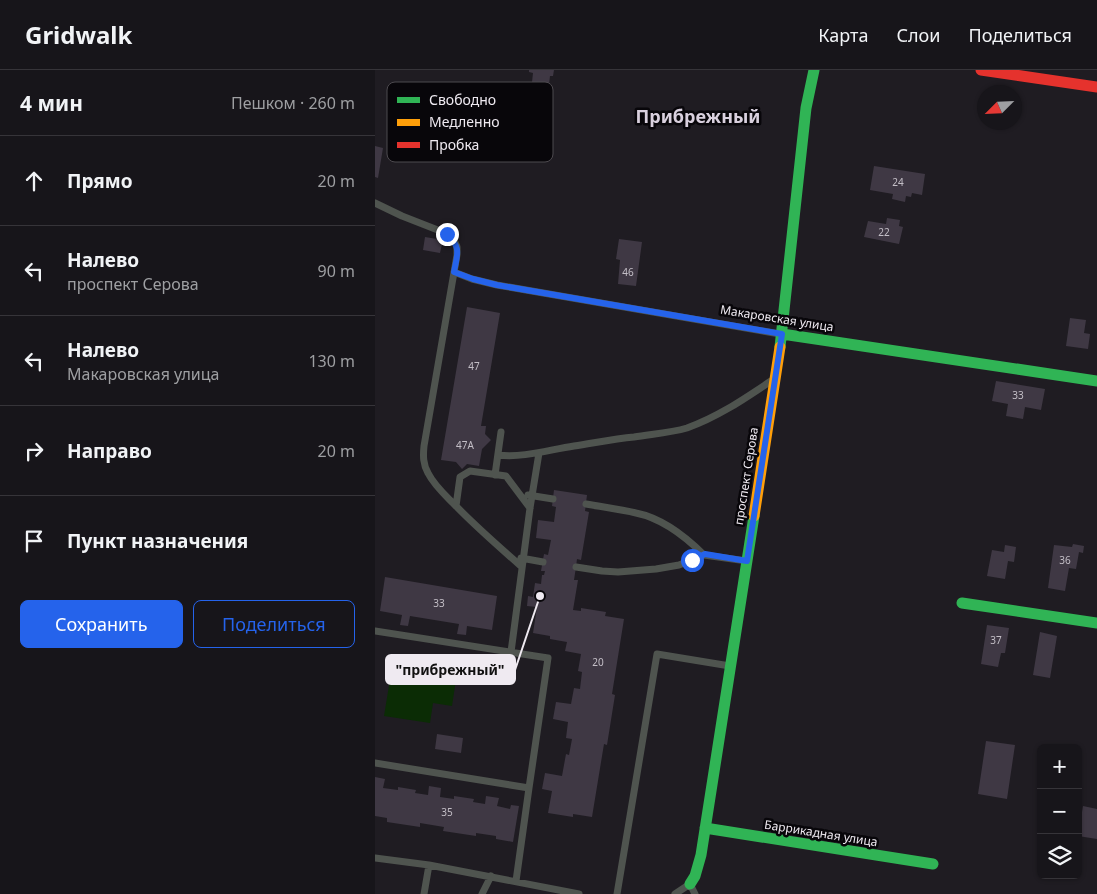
<!DOCTYPE html>
<html lang="ru">
<head>
<meta charset="utf-8">
<style>
	body { margin:0; font-family:"Noto Sans",sans-serif; background:#201e23; color:#f1f3f6 }
	.controls { position:absolute; right:15px; bottom:15px; display:grid; overflow:hidden; border-radius:8px; box-shadow:0 1px 4px #0004 }
	.controls button { width:45px; height:45px; display:grid; place-items:center; padding:0; border:0; border-bottom:1px solid #363439; background:#17151a; color:#f1f3f6; font:25px sans-serif }
	.compass { position:absolute; left:602px; top:15px; width:45px; height:45px; border-radius:50%; background:#17151a; box-shadow:0 1px 4px #0004; rotate:246deg }
	.stop { position:absolute; width:15px; height:15px; margin:-11px; border:4px solid #2563eb; border-radius:50%; background:#fff }
	.stop.end { background:#2563eb; border-color:#fff; box-shadow:0 1px 5px #0008 }
	.list { margin:0; padding:0; list-style:none }
	h2 { display:flex; justify-content:space-between; align-items:center; height:65px; margin:0; padding:0 20px; font-size:21px }
	h2 small { font-size:16px; font-weight:400; color:#9e9fa2 }
	.list li { display:grid; grid-template-columns:32px 1fr auto; gap:15px; align-items:center; box-sizing:border-box; height:90px; padding:0 20px; border-top:1px solid #363439 }
	.list b { display:block; font-size:19px; white-space:nowrap }
	.list p { margin:0; font-size:16px; white-space:nowrap; color:#9e9fa2 }
	.list em { font-size:16px; font-style:normal; color:#9e9fa2 }
	.actions { display:flex; gap:10px; padding:15px 20px }
	.actions a { flex:1; padding:11px 0; border:1px solid #2563eb; border-radius:8px; text-align:center; font-size:18px; color:#2563eb }
	.actions .main { background:#2563eb; color:#fff }
	.icon { flex:none; width:28px; height:28px; fill:none; stroke:currentColor; stroke-width:2; stroke-linecap:round; stroke-linejoin:round }
	.map { position:relative; flex:none; width:722px; height:824px; overflow:hidden }
	header { display:flex; align-items:center; gap:30px; box-sizing:border-box; height:70px; padding:0 25px; background:#17151a; border-bottom:1px solid #363439 }
	header strong { font-size:24px }
	nav { display:flex; gap:28px; margin-inline-start:auto; font-size:18px }
	main { display:flex }
	aside { flex:1; background:#17151a }
	.map>svg:first-child { display:block }
	.green { fill:#0b2c05 }
	.building { fill:#3f3844 }
	.lines { fill:none; stroke-linecap:round; stroke-linejoin:round }
	.lane { stroke:#4f544f; stroke-width:7 }
	.fast { stroke:#30b455; stroke-width:11 }
	.slow { stroke:#ff9f0a; stroke-width:11 }
	.jam { stroke:#e5322d; stroke-width:11 }
	.route { stroke:#2563eb; stroke-width:6 }
	.labels { text-anchor:middle; dominant-baseline:central; stroke-width:5; stroke-linejoin:round; paint-order:stroke }
	.number-label { font-size:10px; fill:#c3bec6 }
	.street-label { font-size:12px; fill:#efeaf1; stroke:#08060a }
	.district-label { font-size:18px; font-weight:bold; fill:#d9d0de; stroke:#08060a }
	.key { fill:#08060a; stroke:#4d4a4f; stroke-width:1 }
	.key-label { font-size:14px; fill:#efeaf1 }
	.leader { fill:none; stroke:#efeaf1; stroke-width:2 }
	.callout-dot { fill:#efeaf1; stroke:#08060a; stroke-width:2 }
	.callout { fill:#efeaf1; stroke:#efeaf1; stroke-width:2 }
	.callout-label { font-size:14px; text-anchor:middle; font-weight:bold; fill:#111 }
</style>
</head>
<body>
<header>
<strong>Gridwalk</strong>
<nav><a>Карта</a><a>Слои</a><a>Поделиться</a></nav>
</header>
<main>
<aside>
<h2>4 мин<small>Пешком · 260 m</small></h2>
<ul class="list">
<li><svg class="icon" aria-label="ahead" viewBox="0 0 24 24"><path d="M12 20V5M6 11l6-6 6 6"/></svg><div><b>Прямо</b></div><em>20 m</em></li>
<li><svg class="icon" aria-label="left" viewBox="0 0 24 24"><path d="M17 20v-9H6M10 6l-5 5 5 5"/></svg><div><b>Налево</b><p>проспект Серова</p></div><em>90 m</em></li>
<li><svg class="icon" aria-label="left" viewBox="0 0 24 24"><path d="M17 20v-9H6M10 6l-5 5 5 5"/></svg><div><b>Налево</b><p>Макаровская улица</p></div><em>130 m</em></li>
<li><svg class="icon" aria-label="right" viewBox="0 0 24 24"><path d="M7 20v-9h11M14 6l5 5-5 5"/></svg><div><b>Направо</b></div><em>20 m</em></li>
<li><svg class="icon" aria-label="arrive" viewBox="0 0 24 24"><path d="M6 21V4h12l-3 4 3 4H6"/></svg><div><b>Пункт назначения</b></div></li>
</ul>
<div class="actions"><a class="main">Сохранить</a><a>Поделиться</a></div>
</aside>
<div class="map">
<svg width="722" height="824" viewBox="0 0 722 824">
	<rect width="100%" height="100%" fill="#1f1c22"/>
	<path class="green" d="M19,585L83,596L77,636L58,633L55,653L9,646Z"/>
	<path class="building" d="M154,0H179L178,6H175L174,15L157,12L158,3L154,2Z
		M0,76L8,78L3,108L0,107Z
		M499,96L550,104L547,125L537,123L536,127L531,126L530,132L517,129L518,124L495,120Z
		M512,148L525,150L524,156L528,157L524,174L489,167L493,151L511,154Z
		M50,167L68,170L65,183L48,180Z
		M244,169L267,172L261,216L243,214L245,190L241,189Z
		M92,237L125,243L106,356H111L110,364L116,370L107,379L104,396L92,394L87,399L81,392L66,390Z
		M695,248L711,250L709,263L715,264L713,279L691,276Z
		M621,311L670,319L666,340L650,337L648,349L631,346L633,334L617,331Z
		M179,420L212,425L210,441L214,442L206,490L202,489L201,497L199,510H203L198,540L206,541V538L231,542L230,546L249,549L237,624L240,625L232,675L229,674L217,747L198,744V747L173,743L177,721L167,719L170,703L187,706L191,684L194,685L197,669L191,668L193,652L178,649L181,632L196,634L199,618L205,619L207,602L203,601L206,584L190,581L192,572L175,569V566L158,563L162,537L152,536L153,526L158,527L160,513L166,514L167,505H169L170,501H166L169,484L173,485L176,470L161,468L163,450L179,452L181,437L177,436Z
		M698,474L709,476L708,483L704,482L701,499L694,498L690,521L673,518L679,475L697,477Z
		M630,475L641,477L639,492L633,491L630,509L612,506L617,480L629,482Z
		M10,507L122,526L117,560L92,556L91,565L82,564L84,554L35,546L33,556L25,555L27,545L5,541Z
		M612,555L634,558L630,583H626L623,597L606,594Z
		M665,562L682,566L675,608L658,605Z
		M62,664L88,668L86,683L60,679Z
		M611,671L640,675L632,729L603,724Z
		M0,707L10,709L8,718L23,720V717L41,720L40,723L53,725L54,716L66,718L65,727L79,729V726L99,729L98,732L110,734L111,726L124,728L122,736L135,739L136,735L144,736L138,772L121,769V766L101,763V766L68,761L69,757L45,753V757L12,752V748L0,746Z
		M708,736L722,739V769L703,766Z"/>
	<g class="lines">
		<path class="lane" d="M0,133L27,146L73,164L79,170L82,177V185L49,376C48,386 48,394 53,403C59,415 69,424 78,433C100,456 123,476 147,497
			M79,202L97,209L122,215L405,264
			M123,385C148,388 173,380 199,376C219,373 239,369 259,367C277,364 295,363 312,358C343,347 369,329 396,311
			M120,405L126,362
			M153,425L178,429
			M211,434C227,437 244,439 261,443C286,448 311,467 329,485
			M81,436L85,407L95,401L131,406L155,438
			M146,488L168,492
			M201,497L227,501L243,502L281,499L304,495L329,485L372,491
			M0,561L173,588L154,718L141,811
			M136,582L155,438L164,383
			M0,693L154,718
			M0,788L54,795L204,824
			M49,824L54,795
			M107,824L116,806
			M242,824L282,584L355,596
			M300,824L315,814L320,824"/>
		<path class="fast" d="M407,264L722,311
			M405,277L431,38L439,0
			M587,533L722,553
			M330,758L558,794
			M315,814L320,806L326,785L379,446"/>
		<path class="slow" d="M379,446L405,277"/>
		<path class="jam" d="M606,0L722,17"/>
	</g>
	<g class="lines">
		<path class="route" d="M72,164C87,178 82,185 79,202L98,209L122,215L407,264L372,491L330,484L317,490"/>
	</g>
	<g class="labels">
		<g class="number-label">
			<text x="523" y="112">24</text>
			<text x="509" y="162">22</text>
			<text x="253" y="202">46</text>
			<text x="99" y="296">47</text>
			<text x="643" y="325">33</text>
			<text x="90" y="375">47А</text>
			<text x="690" y="490">36</text>
			<text x="64" y="533">33</text>
			<text x="621" y="570">37</text>
			<text x="223" y="592">20</text>
			<text x="72" y="742">35</text>
		</g>
		<g class="street-label">
			<text transform="translate(402 248) rotate(9)">Макаровская улица</text>
			<text transform="translate(371 406) rotate(-81)">проспект Серова</text>
			<text transform="translate(446 763) rotate(9)">Баррикадная улица</text>
		</g>
		<g class="district-label">
			<text x="323" y="46">Прибрежный</text>
		</g>
	</g>
	<rect x="12" y="12" width="166" height="80" rx="8" class="key"/>
	<rect x="22" y="27" width="23" height="6" fill="#30b455"/>
	<rect x="22" y="49" width="23" height="7" fill="#ff9f0a"/>
	<rect x="22" y="72" width="23" height="6" fill="#e5322d"/>
	<g class="key-label">
		<text x="54" y="35">Свободно</text>
		<text x="54" y="57">Медленно</text>
		<text x="54" y="80">Пробка</text>
	</g>
	<path class="leader" d="M165 526L140 600"/>
	<circle class="callout-dot" cx="165" cy="526" r="5"/>
	<rect class="callout" x="11" y="585" width="129" height="29" rx="5"/>
	<g class="callout-label">
		<text x="75" y="605">"прибрежный"</text>
	</g>
</svg>
<div class="controls">
<button>+</button>
<button>−</button>
<button><svg class="icon" aria-label="layers" viewBox="0 0 24 24"><path d="M12 4l9 5-9 5-9-5zM3 14l9 5 9-5"/></svg></button>
</div>
<svg class="compass" viewBox="-18 -18 36 36"><path d="M0-13l5 13h-10z" fill="#e53935"/><path d="M0 13l5-13h-10z" fill="#9e9fa2"/></svg>
<div class="stop" style="left:317px;top:490px"></div>
<div class="stop end" style="left:72px;top:164px"></div>
</div>
</main>
</body>
</html>
